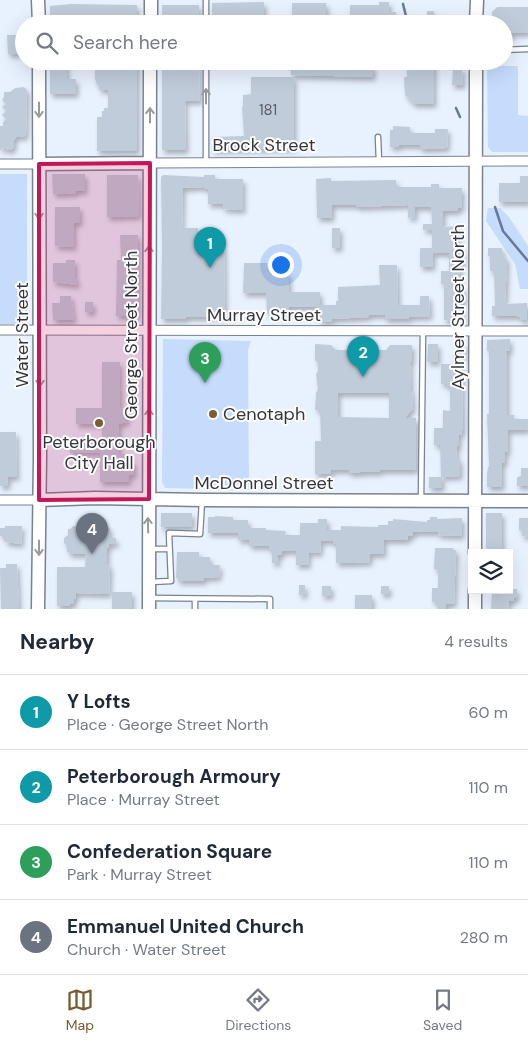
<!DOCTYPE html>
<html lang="en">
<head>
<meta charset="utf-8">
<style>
	body { margin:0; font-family:"DM Sans",sans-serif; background:#f6f6f7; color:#1f2937 }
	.controls { position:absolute; right:15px; bottom:15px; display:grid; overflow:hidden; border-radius:0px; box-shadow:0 5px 20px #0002 }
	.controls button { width:45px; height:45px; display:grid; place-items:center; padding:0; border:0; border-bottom:1px solid #e0e1e3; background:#fff; color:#1f2937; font:25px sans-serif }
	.you { position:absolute; left:280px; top:264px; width:18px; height:18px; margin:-12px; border:4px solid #fff; border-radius:50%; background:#1a73e8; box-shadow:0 0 0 8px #1a73e833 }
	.badge { display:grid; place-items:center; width:32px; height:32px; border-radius:50%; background:#785e30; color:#fff; font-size:16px; font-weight:700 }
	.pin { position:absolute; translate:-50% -41px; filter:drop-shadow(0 1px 2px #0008) }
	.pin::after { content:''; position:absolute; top:26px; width:18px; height:15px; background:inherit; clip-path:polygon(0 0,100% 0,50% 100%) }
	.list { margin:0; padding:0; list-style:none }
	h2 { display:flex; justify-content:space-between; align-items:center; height:65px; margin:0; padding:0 20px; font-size:21px }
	h2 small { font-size:16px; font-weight:400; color:#747a83 }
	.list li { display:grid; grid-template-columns:32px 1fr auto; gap:15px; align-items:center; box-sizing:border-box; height:75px; padding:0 20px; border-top:1px solid #e0e1e3 }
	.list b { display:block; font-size:19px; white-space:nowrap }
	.list p { margin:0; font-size:16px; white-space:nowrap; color:#747a83 }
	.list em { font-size:16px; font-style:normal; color:#747a83 }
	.icon { flex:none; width:28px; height:28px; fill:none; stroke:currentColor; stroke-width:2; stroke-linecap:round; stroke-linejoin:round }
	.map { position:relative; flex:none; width:528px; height:609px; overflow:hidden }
	.search { position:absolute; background:#fff; box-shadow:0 5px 20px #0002; left:15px; right:15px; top:15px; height:55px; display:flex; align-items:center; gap:12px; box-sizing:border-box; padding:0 18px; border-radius:28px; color:#747a83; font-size:19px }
	.sheet { height:365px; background:#fff }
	nav { display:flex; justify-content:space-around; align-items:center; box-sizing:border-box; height:70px; border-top:1px solid #e0e1e3; background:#fff; font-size:14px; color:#747a83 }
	nav a { display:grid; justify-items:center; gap:2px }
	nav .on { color:#785e30 }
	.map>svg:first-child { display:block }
	.green { fill:#c6dcfd }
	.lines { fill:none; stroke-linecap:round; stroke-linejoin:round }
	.stream { stroke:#667a98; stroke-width:2.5 }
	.building { fill:#c1ccdb; fill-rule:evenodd; filter:url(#shadow) }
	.lane-casing { stroke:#798291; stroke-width:7 }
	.street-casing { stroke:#798291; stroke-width:11 }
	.secondary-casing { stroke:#798291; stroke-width:15 }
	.lane { stroke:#fff; stroke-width:4.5 }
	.street { stroke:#fff; stroke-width:9 }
	.secondary { stroke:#fff; stroke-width:12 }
	.oneway { stroke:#989a9e }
	.marked { fill:#c2185b; fill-opacity:0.2; stroke:#c2185b; stroke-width:4; stroke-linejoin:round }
	.poi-dot { fill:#785e30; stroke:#fdfdfd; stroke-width:2 }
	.labels { text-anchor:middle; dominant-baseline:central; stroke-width:4; stroke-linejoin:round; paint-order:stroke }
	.number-label { font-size:15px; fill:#565c64 }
	.street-label { font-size:18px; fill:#32363c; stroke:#fdfdfd }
	.poi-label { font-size:18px; fill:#32363c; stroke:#fdfdfd; text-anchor:start }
</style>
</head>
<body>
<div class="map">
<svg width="528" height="609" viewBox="0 0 528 609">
	<defs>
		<filter id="shadow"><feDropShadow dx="2.5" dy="4" stdDeviation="2.5" flood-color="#0004"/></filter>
	</defs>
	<rect width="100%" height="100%" fill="#e8f1fe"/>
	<path class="green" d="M487,66H518V115L528,116V152H492L488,147Z
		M0,174H27V324H0Z
		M488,208H500L509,217L528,246V289H520L515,264L486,221Z
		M163,339L251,341L248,350L249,490L165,488L162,482Z"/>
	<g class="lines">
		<path class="stream" d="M403,4L408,24
			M456,108L460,117
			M495,207L503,231L528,261"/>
	</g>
	<path class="building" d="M264,2V24H212V3Z
		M379,2H389V12H396V24H350V5H379Z
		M292,3H326V24H292Z
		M71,4L137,5V24H50V6Z
		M162,5H199V24H162Z
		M497,7H528V33H511V38H504V24H492V12Z
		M427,11H434V17H448V24H427Z
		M7,35H24V53L8,54Z
		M50,61H66L67,79H76V94H50Z
		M103,61H137V151H97V117H102V111H104V108H108V90H99V85H97L95,78V66H103Z
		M162,61H199L200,101H185L186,150H162Z
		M291,61H314V66H336V64L373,65V77L291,75Z
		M407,61H434V104H414L405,95L404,77H407Z
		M453,68H462L463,85H452Z
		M251,77H294V148L212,150V137L244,136L242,107H243V95L251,94Z
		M24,87L27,90L26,134L24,137L17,136L14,140V147L11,150H7L4,147L0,151V126H3V122L6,119L2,115L6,111L2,107L6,104L2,100L4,97V92H10L15,88Z
		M393,126L410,127V133H435V129H448L447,148L420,149V145H399V147H390V130H393Z
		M52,174H85V191H76V193L53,194Z
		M107,175H138L139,216L107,217Z
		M163,175L204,177V175H215V179H243V210L223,209V204H208V189H204V187L183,188L182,228H198V247H224L225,317H186V319H161L162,247L161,177Z
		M520,176H528V202H499V183H520Z
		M331,178V181L396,180V187H431V184H439V188H462V208H458V211H443V227L458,226V248H463V264H460V285L464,290V301L460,305L464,309V311L461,314L464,317V322L444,320V284H441V271H449V253H433V267H420V248H432V230H423V224H432L431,207H415V217L408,218V205L356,207V205H332V218H317L316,179Z
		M55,207H80V223H74V247L55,246Z
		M332,228H340V248H332Z
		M120,235H138V316H116L117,260H121Z
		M488,248H502L503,255L507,260L505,304L527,303V320H521L520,317H517V316H492V306H495L494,272L490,271V256H488Z
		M66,260H75V278H77V285L53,282V263H66Z
		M244,263H267V272H289V292H320V305H336V301H338V287L380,285L379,265H397L398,305H420V296H429L430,316L409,317V319H385V315H369V317L332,319V321L320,322V316H317V307H289L288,315L267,314L266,293H243Z
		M60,296H71L74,320H53L52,303H60Z
		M85,302H93V312H85Z
		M510,339V351H507V415H514V419H528V430H508V452H505V463H502V487H487V474L488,467H489L487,414H489V351H487V340Z
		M315,344L331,345L336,350H386L390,345H412V362H410L411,391H412L413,408L405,418H416V470H380V472H360V473H349V470H331V474H315V441H321L320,410H315L316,393L318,389L316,374L318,371V363L315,360ZM338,393H389V418L338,417Z
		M428,344H438V362H427Z
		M456,344H465L464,356L462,359L463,430H462V435L459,434V446H457L456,459H460V476L441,477L440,445H434V428H443V410L450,411V387H447V384H441V364H453V352H456Z
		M102,362H120V408L127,410V422L119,424V454H129V461H134V475H129V482H100V453H70V443H102V424H76V408H102Z
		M0,432H16L17,477H8V486H0Z
		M521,468H528V486H517V477L521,476Z
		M429,477H442V488H429Z
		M161,513H192V527H161Z
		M486,513H502V550H486Z
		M215,516L233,517V520H248V528H266V530L286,531L285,535H300V523H318V519H327V530H341V526L378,527V525H388V521H393V519L427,522V520H430V517H437V519L462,518V536L438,535V532H413V536H408V540H384V554H370V562L349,563H336V544H333V541H321L320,553L309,552L308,565H296V551H282V555H278V563H272V551H269V546H249V540H238V533H208V517H215Z
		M519,518H528V537L522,536V530H519Z
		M106,525L110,529L109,538H116V544H109V548H107V564H109L110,570L109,594L76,593V599H74V604H70V606H57V567H85L86,554H70V552H67V546L64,543V538L68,535V529H70L73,526H78L82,530L102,531Z
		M5,526H22L21,544L5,542V536H0V528H5Z
		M435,548H453L454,550H456L454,604H446V609H437V602H432V588H438V569H434Z
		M177,552H199V557H210V565H220L219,577L204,578V581H178V578H176Z
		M6,564H17L19,609H1L0,568H6Z
		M299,585H305V595H299Z
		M322,586H331V596H322Z
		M381,586H389V594H381Z
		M509,589H517V598H514V601H509L508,609H491L492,591H509Z
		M112,592H132V609H112Z
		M355,595H372V609H355Z"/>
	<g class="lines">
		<defs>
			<path id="lane" d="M206,24V0
				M504,50L528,49
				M206,61V162
				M378,137L379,161
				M421,500L423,331
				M151,549H169
				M150,582L171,581L169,533L200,534L202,501
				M151,598L270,599V609
				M195,609V599"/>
			<path id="street" d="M150,163L528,161
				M0,164H39
				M0,330L528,331
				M0,500H39"/>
			<path id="secondary" d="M38,0L39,24
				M151,24V0
				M476,24L477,0
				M39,164L150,163
				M39,500L95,498L202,500L528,501
				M475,553L476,61
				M475,590V609
				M38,609L40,458L39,61
				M149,609L150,61"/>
		</defs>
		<use href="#lane" class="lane-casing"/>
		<use href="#street" class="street-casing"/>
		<use href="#secondary" class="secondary-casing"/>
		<use href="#lane" class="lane"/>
		<use href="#street" class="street"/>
		<use href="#secondary" class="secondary"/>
	</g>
	<defs><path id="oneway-shaft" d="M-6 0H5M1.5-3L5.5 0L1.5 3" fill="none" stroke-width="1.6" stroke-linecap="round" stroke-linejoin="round" transform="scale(1.25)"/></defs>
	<g class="oneway">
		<use href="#oneway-shaft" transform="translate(206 96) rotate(-90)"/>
		<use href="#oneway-shaft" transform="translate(39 110) rotate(90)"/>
		<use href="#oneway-shaft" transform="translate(150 115) rotate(-90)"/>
		<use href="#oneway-shaft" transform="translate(39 212) rotate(90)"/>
		<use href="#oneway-shaft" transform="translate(149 253) rotate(-90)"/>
		<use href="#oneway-shaft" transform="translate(40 379) rotate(90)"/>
		<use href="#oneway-shaft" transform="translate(149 416) rotate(-90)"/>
		<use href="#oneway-shaft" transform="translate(148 525) rotate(-91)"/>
		<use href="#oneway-shaft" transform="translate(39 548) rotate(90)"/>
	</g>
	<path class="marked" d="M150,163L149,499L39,500V164Z"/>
	<g class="poi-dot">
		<circle cx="213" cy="414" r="5"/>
		<circle cx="99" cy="423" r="5"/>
	</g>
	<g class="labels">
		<g class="number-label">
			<text x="268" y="110">181</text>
		</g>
		<g class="street-label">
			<text x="264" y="145">Brock Street</text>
			<text transform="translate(458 307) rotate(-90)">Aylmer Street North</text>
			<text x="264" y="315">Murray Street</text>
			<text transform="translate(22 335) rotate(-90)">Water Street</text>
			<text transform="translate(131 335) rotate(-90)">George Street North</text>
			<text x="264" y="483">McDonnel Street</text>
		</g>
		<g class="poi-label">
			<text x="223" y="414">Cenotaph</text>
			<text x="99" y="442" text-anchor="middle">Peterborough<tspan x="99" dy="21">City Hall</tspan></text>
		</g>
	</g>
</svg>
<div class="controls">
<button><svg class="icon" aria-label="layers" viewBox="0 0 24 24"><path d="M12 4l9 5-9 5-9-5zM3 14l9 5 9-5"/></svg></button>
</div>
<div class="you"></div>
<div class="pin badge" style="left:210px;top:268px;background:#0f9aa8">1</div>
<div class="pin badge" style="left:363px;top:377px;background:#0f9aa8">2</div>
<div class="pin badge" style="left:205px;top:383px;background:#2e9e5b">3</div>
<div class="pin badge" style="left:92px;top:554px;background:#6b7280">4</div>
<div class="search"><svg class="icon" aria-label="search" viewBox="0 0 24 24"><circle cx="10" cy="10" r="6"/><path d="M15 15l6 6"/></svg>Search here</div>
</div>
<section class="sheet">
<h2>Nearby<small>4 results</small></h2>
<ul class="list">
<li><span class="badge" style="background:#0f9aa8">1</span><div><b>Y Lofts</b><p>Place · George Street North</p></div><em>60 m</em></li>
<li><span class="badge" style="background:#0f9aa8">2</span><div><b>Peterborough Armoury</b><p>Place · Murray Street</p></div><em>110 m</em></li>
<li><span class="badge" style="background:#2e9e5b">3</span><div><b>Confederation Square</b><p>Park · Murray Street</p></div><em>110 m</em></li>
<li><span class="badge" style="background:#6b7280">4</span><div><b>Emmanuel United Church</b><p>Church · Water Street</p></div><em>280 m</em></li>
</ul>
</section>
<nav>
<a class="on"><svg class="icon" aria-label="map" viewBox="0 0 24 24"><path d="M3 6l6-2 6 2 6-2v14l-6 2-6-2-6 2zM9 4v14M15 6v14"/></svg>Map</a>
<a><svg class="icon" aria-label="directions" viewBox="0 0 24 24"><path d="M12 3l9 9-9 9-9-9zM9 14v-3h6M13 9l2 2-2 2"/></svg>Directions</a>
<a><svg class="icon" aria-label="saved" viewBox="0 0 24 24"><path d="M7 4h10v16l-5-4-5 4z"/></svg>Saved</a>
</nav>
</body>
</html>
